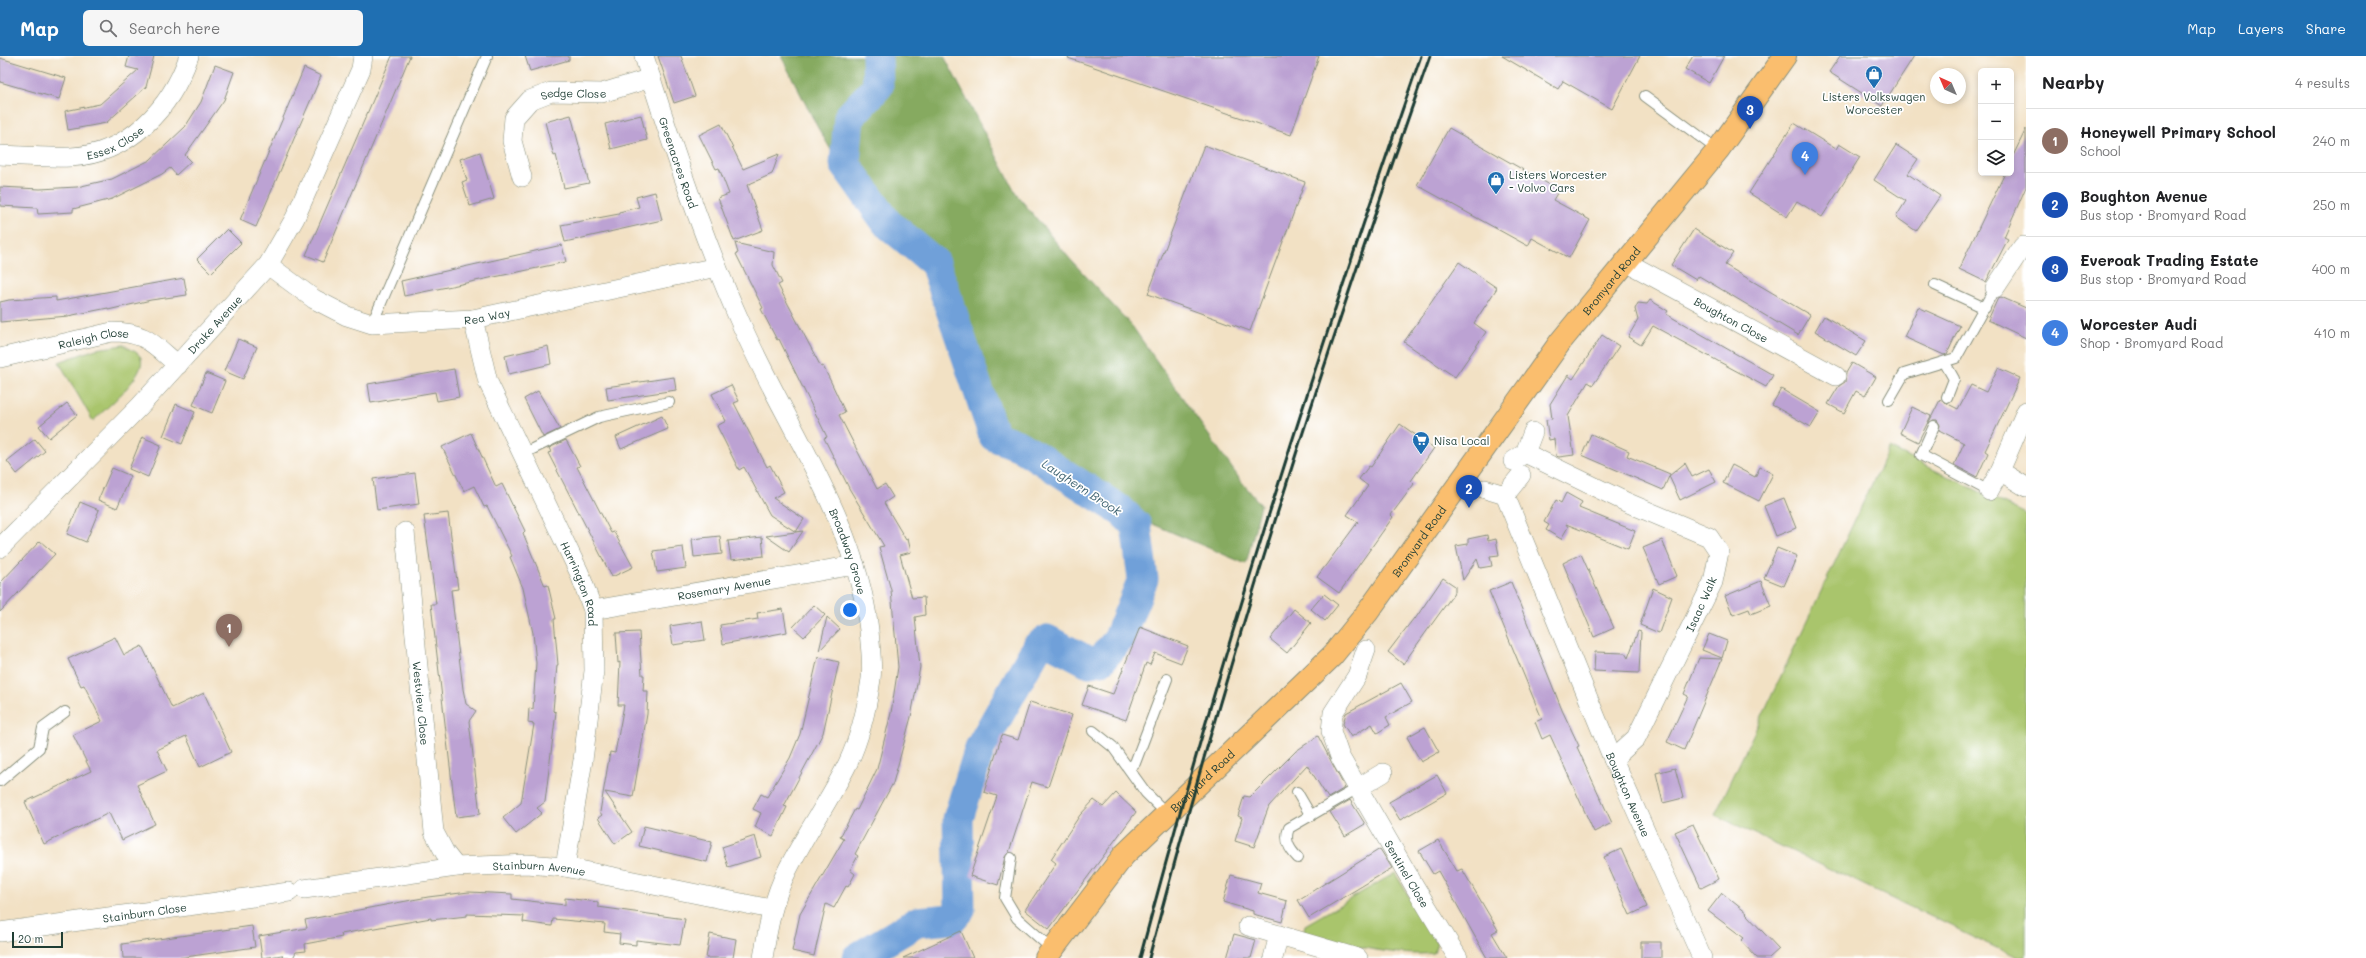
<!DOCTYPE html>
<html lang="en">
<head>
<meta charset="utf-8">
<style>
	body { margin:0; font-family:Mali,sans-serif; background:#f6f6f6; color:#202124 }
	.controls { position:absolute; right:12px; top:12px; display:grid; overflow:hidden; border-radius:6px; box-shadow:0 2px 6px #0003 }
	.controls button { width:36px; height:36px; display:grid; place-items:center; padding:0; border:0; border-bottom:1px solid #e0e0e0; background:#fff; color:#202124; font:20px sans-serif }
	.compass { position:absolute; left:1930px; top:12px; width:36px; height:36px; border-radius:50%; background:#fff; box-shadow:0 2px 6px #0003; rotate:316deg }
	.scale { position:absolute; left:12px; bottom:10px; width:51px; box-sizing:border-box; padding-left:4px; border:2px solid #1f3d34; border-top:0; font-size:11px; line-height:14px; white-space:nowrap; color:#1f3d34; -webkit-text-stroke:3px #fff; paint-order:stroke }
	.you { position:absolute; left:850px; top:554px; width:14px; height:14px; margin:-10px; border:3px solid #fff; border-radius:50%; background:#1a73e8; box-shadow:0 0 0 6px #1a73e833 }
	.badge { display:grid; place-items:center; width:26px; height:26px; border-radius:50%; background:#1f6fb2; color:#fff; font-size:13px; font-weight:700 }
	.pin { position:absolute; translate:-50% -33px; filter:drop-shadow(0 1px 2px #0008) }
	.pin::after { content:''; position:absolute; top:21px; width:14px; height:12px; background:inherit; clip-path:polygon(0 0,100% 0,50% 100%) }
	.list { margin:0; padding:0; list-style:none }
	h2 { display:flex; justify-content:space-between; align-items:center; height:52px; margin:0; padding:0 16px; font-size:17px }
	h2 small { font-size:13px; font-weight:400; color:#757577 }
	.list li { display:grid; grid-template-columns:26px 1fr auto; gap:12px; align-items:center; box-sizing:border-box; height:64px; padding:0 16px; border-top:1px solid #e0e0e0 }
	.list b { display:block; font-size:15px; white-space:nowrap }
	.list p { margin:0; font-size:13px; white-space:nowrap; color:#757577 }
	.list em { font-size:13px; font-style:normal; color:#757577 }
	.icon { flex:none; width:22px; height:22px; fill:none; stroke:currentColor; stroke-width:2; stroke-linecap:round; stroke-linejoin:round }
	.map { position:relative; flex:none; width:2026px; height:902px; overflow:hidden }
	header { display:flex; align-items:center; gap:24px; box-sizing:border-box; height:56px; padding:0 20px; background:#1f6fb2; color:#fff }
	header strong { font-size:19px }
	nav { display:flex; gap:22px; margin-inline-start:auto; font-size:14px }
	.search { width:280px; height:36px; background:#f6f6f6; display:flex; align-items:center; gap:10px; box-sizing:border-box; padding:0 14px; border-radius:6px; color:#757577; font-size:15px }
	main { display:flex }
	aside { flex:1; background:#fff }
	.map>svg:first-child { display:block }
	.green { fill:#a9c56c; stroke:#648150 }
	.forest { fill:#86aa60; stroke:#52744a }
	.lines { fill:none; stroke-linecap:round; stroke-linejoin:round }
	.river { stroke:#6fa0d9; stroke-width:31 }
	.building { fill:#bca2d3 }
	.service-casing { stroke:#888f7c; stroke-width:12 }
	.minor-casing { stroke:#888f7c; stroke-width:20 }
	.primary-casing { stroke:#888f7c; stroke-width:24 }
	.service { stroke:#fff; stroke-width:10 }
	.minor { stroke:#fff; stroke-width:19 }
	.primary { stroke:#fabe6e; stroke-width:22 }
	.rail { stroke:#1f3d34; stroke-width:3 }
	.labels { text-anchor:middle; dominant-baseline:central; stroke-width:3.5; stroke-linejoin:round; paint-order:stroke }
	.street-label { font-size:11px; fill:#1f3d34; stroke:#fff }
	.poi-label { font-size:11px; fill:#1f3d34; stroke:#fff; text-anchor:start }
	.water-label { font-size:12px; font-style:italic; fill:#3b606e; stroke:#fff }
</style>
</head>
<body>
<header>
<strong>Map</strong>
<div class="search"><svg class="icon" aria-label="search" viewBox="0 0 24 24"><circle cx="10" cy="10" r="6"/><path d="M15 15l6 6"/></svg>Search here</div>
<nav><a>Map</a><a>Layers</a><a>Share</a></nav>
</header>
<main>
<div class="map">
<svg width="2026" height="902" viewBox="0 0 2026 902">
	<rect width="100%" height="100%" fill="#fff"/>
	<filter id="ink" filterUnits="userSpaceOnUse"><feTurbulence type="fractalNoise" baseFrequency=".025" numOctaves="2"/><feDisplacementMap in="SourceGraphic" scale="8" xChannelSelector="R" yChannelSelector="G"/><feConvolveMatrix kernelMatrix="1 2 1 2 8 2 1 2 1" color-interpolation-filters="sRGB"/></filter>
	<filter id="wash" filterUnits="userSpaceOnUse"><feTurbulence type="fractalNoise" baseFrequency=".012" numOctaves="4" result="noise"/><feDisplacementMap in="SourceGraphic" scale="16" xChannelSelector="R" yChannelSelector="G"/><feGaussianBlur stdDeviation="0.9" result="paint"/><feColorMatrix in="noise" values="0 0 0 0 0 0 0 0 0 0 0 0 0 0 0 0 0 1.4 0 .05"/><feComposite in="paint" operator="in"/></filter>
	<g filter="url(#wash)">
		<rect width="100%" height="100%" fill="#f2e1c4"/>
		<path class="green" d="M124,289C129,293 139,296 141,302C147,319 105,353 93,365L59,306L96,293Z
			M1889,392L2026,458V902H2019L1715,759Z
			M1395,817L1437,887L1434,897C1400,902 1338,887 1303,878L1305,869Z"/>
		<path class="forest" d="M781,0H944L1017,139L1070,203L1132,270L1241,425L1261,449L1246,508L1120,454L1020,390L994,380L935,207L879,175L818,72Z"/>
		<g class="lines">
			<path class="river" d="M857,902L917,866L952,863L960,854L958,763L980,692L1037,591L1047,584L1089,606L1101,604L1118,584L1143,523L1136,469L1120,454L1020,390L994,380L935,207L887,167L845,108L849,61L878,30L877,0"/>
		</g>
		<g id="blocks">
			<path class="building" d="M129,0H154L146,31L106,67L68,74L65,55L100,48L138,14L126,11Z
				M392,0H410L323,206L306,199Z
				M525,0H569V4L530,15Z
				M658,0H681L695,40L674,47Z
				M1069,0H1319L1291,79L1068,2Z
				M1502,0H1640L1612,53L1563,25L1558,33Z
				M1693,0H1724L1709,27L1685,13Z
				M1840,0H1914L1882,50L1829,16Z
				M0,2L66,22L59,43L0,26Z
				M215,9L234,16L224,44L185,99L191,105L176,119L170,112L162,118L112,143L73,153V156L38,158L37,152L0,150V131L40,133L77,131L112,123L150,104L185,71L201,46Z
				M304,12L321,20L256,171L240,164Z
				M571,59L589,127L564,132L556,99L554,100L545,66Z
				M641,59L647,84L611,93L605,68Z
				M1794,67L1836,93L1839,88L1860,101L1822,161L1797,145L1787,161L1749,137Z
				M721,68L743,113L779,98L772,118L747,129L763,174L734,185L718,142L729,138L719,112L716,113L699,79Z
				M1449,72L1559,134L1553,144L1590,164L1569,202L1532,182L1528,190L1417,129Z
				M2026,73V131L2004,181L2008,183L1986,226L1959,213L2005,117H2011V104Z
				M1204,89L1305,126L1250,275L1148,238Z
				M1896,89L1918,103L1908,118L1940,140L1916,175L1896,161L1906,145L1874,124Z
				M480,96L494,143L470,150L462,126L467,124L460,103Z
				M655,136L662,164L565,186L561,169L619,158V156L639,151L636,141Z
				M227,173L241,187L211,217L197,203Z
				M1694,173L1733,197L1725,209L1810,259L1798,279L1699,220L1696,224L1671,209Z
				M735,187L774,196L773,209L782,227L778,229L821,311L823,310L831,326L845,356L839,359L877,433L885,428L893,441L884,447L906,484L908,483L911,496L900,499L912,542L924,541L925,559L915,561L920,611L911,661L893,727L855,798L858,800L850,814L855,818L848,831L846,830L834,852L826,848L814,900L792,895L800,858L844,783L840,781L855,753L857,754L877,713L891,657L898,611L891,534L879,491L884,490L850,434L824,382L827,381L779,283L777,284L761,253L763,252L736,198L738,197Z
				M562,189L566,206L404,240L401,225Z
				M1459,206L1497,232L1474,267L1486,276L1455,321L1404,286Z
				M184,222L187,239L151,244L108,254V252L68,260L0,266V246L9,244L56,241V245Z
				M2001,241L2026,252V282L1988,264L1998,242Z
				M1650,244L1668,255L1666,258L1773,319L1766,331L1653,270L1641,289L1628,281L1638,264L1635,253L1638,247L1647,248Z
				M1918,251L1960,270L1947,298L1944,299L1904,281Z
				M1824,260L1866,285L1856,300L1815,275Z
				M1602,279L1619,290L1593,329L1588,326L1568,360L1574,399L1559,401L1556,400L1554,383L1549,384L1546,364L1552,363L1550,348L1568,319L1573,323Z
				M238,283L257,291L243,323L224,315Z
				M548,290L551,308L509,318L505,300Z
				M1852,307L1876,321L1865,340L1856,335L1844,357L1828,348L1839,330L1845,326L1846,317Z
				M1998,312L2020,322L1985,395L1988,397L1977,421L1954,409L1964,387L1939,374L1940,369L1937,364H1933L1928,368L1940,344L1958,353L1971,329L1986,336Z
				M454,313L459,341L437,345L435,336L371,347L368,328Z
				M206,317L225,325L212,357L193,349Z
				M674,321L676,334L608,344L606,331Z
				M731,329L739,345L734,347L767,411L770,409L784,436L773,442L804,463L796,476L770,459L744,411L739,414L717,370L726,365L712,338Z
				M1781,333L1820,356L1811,371L1772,349Z
				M538,335L560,373L543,381L524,343Z
				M67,347L77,359L49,382L39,370Z
				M176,348L195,356L182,388L163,380Z
				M1912,351L1931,360L1918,386L1900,377Z
				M662,360L668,373L621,393L616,381Z
				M1400,368L1434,392L1411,425L1414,428L1391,459L1393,461L1339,537L1317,521L1358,466L1347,459L1368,430L1359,423L1369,410L1371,411Z
				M471,377L496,431L502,428L525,475L523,477L545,530L548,529L556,563H554L558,609H557L553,655L556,656L545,746L537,752L542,757L516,778L503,762L521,747L534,668L528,667L529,652L533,653L536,607L533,577L523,532L510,501L512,500L487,450L484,451L474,430L464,435L442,391Z
				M1591,378L1629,395L1627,400L1670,418L1663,434L1582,399Z
				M142,381L161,389L148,421L129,413Z
				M35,383L45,395L17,418L7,405Z
				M566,384L580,410L577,411L611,477L614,476L633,511L612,521L548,397L551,396L549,392Z
				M1685,407L1692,421L1709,413L1716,426L1680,444L1669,420Z
				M1732,409L1755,421L1760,411L1773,418L1759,445L1723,427Z
				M112,412L131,420L117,452L98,444Z
				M415,417L419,448L377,454L373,423Z
				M1566,437L1582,446L1579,452L1635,475L1628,493L1566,468L1568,471L1561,483L1546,474L1549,469L1544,466L1556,444L1561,447Z
				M1784,442L1796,472L1776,480L1764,450Z
				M80,446L99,454L86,486L67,478Z
				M448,457L458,533L451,534L463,633L466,648L476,655L469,665L480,758L456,761L431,548H436L424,460Z
				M803,475L789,496L766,480Z
				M1487,479L1488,485L1496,483L1499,499L1490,500L1492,510L1480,512L1477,503L1463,524L1456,490L1468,488V483Z
				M720,480L722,498L694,501L692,483Z
				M762,481L764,500L731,504L728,485Z
				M1662,484L1677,520L1659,528L1643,492Z
				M40,485L55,498L0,556V527Z
				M683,491L686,512L657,516L653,495Z
				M1777,492L1797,500L1784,530L1764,522Z
				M1581,498L1614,572L1594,581L1563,507Z
				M1443,522L1455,530V536L1403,608L1388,596L1414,562L1415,563Z
				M1761,525L1771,550L1751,558L1749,553L1733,559L1725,540Z
				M1511,526L1562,654L1579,690L1577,691L1612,767L1594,776L1550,679L1542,683L1535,666L1542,663L1489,535Z
				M1653,532L1672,541L1659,577L1640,569Z
				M1324,538L1338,549L1325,565L1311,553Z
				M814,549L825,559L804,581L793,571Z
				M783,553L787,576L723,588L720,569L758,563L757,557Z
				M1294,553L1311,567L1287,597L1270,583Z
				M827,561L840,573L819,595Z
				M702,565L705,584L673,589L670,570Z
				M1140,571L1188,590L1181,607L1155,597L1150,609L1146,607L1126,664L1082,649L1089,630L1113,638Z
				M1638,575L1641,576L1639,617L1594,615L1595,596L1625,597L1628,602Z
				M639,576L642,619H644L643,635H648L647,658L633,741L605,736L632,776L615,788L598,762L602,759L600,756L610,696L615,697L624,649H618L620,606L618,607L616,577Z
				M1709,578L1727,585L1722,602L1702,594Z
				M115,581L124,599L142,590L172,652L204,637L231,696L200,711L186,680L157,694L167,715L137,729L155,768L122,784L109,757L44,788L25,746L91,715L73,679L102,665L84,629L81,630L68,603Z
				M818,601L839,606L823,677L784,750L787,751L773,780L755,771L761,757L753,753L761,738L767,741L790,702L800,678Z
				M1699,602L1722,603L1684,694L1667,686L1688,640L1684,638Z
				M1401,627L1412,646L1386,661L1390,669L1377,677L1372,668L1351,681L1343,668L1346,657Z
				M1030,646L1072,659L1048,731L1032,726L1009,796L1005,801L998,829L970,820L997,740L984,736L1002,679L1018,684Z
				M1425,671L1439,696L1421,706L1407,681Z
				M1318,680L1344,730L1343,733L1328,742L1307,709L1269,750L1254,791L1235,785L1242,762L1238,760L1244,740L1250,741L1296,695Z
				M1675,712L1683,742L1663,747L1656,717Z
				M1437,719L1447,737L1400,764L1389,746Z
				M1116,737L1136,756L1049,873L1025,854L1056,807L1051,803L1080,759L1094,744L1103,751Z
				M1350,744L1365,768L1345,780L1330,756Z
				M1693,768L1719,823L1701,832L1675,776Z
				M644,770L712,786L707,806L639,790Z
				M755,780L761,801L728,811L722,791Z
				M1438,784L1457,815L1462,813L1498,874L1492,877L1507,902H1487L1438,815L1433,818L1419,795Z
				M1380,793L1392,812L1309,862L1298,844Z
				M1621,793L1647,851L1630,859L1604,801Z
				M1231,819L1261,827L1258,837L1287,845L1282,866L1253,858V855L1223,846Z
				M469,836L512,838V843L565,849V842L598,846V851L685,863L680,889L636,884V889L619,887L620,878L604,876L605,868L553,863L552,870L523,866L524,860L467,858V860L431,864V862L341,878L342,881L305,888L306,895L296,896L293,902H283L282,899L262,902L259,880L307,872L305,864L428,841Z
				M1722,837L1747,857L1746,858L1779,893L1769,902H1757L1741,885L1744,882L1708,855Z
				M252,870L255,891L178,902H123L122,888Z
				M961,875L973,902H903Z
				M710,878L736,883L733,902H706Z
				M1234,878L1256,884L1251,902H1227Z
				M1641,886H1661V902H1641Z"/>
		</g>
	</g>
	<g filter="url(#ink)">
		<use href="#blocks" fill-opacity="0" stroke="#888f7c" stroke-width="1"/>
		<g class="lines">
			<defs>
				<path id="service" d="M1645,40L1718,94
					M1935,229L1985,252
					M372,268L487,0
					M1945,307L1954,323L1947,341
					M1889,344L1904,318L1956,302L1995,232
					M1934,370L1921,399L1989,435
					M522,398L599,361L669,346
					M1093,675L1113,691L1146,737L1166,757
					M1129,712L1135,707L1167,623
					M0,725L39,692L43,672L65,656
					M1297,736L1311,760
					M1011,802L1005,842L1017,862L1052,893
					M1298,802C1289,793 1284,784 1289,772L1358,732"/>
				<g id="minor">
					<path id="s1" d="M644,0C672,91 703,183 742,270C786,370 856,464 869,574C870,590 873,607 871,623C867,651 860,682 848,707C830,744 806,777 788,813C773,842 768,871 763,902"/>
					<path id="s2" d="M0,99C23,100 47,102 71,101C129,98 171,52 189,0"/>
					<path id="s3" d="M522,121L512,85L514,62L530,44L551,36L602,37L651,22"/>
					<path id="s4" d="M1626,206L1836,320"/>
					<path id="s5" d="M268,209L314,243L347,260L372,268L473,263L717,211"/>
					<path d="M1995,232L2023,190"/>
					<path id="s6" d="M473,263L488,326L579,516L593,554L594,615L583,704L565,811"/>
					<path id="s7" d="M0,302L112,276C146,276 153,288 178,309"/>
					<path d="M1525,397L1626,446L1709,481L1719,496L1713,526L1636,682L1613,703"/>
					<path d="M1513,405L1525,397L1533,376"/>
					<path d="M2000,415L2026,431"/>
					<path d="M1485,433L1505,439L1521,419"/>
					<path d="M1989,435L2000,415L2026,355"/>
					<path id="s8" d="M1505,439L1613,703L1702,902"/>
					<path id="s9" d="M405,476L434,776L445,797L456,811"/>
					<path id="s10" d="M0,492L140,350L268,209L295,162L361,13L363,0"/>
					<path id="s11" d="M593,554L855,509"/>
					<path id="s12" d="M1366,594L1357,620L1333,657L1331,675L1340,701L1415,831L1458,902"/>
					<path d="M1358,732L1383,717"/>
					<path id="s13" d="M304,833L456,811L527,808L565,811L771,853"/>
					<path d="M1248,870L1358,902"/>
					<path id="s14" d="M0,876L289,836"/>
					<path d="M1273,902L1279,879"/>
				</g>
				<g id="primary">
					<path id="s15" d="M1046,902L1124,799L1332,600L1367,557L1561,285L1718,94L1785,0"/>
				</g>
			</defs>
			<use href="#service" class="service-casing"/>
			<use href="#minor" class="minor-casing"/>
			<use href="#primary" class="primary-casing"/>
			<use href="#service" class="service"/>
			<use href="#minor" class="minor"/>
			<use href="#primary" class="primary"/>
			<path class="rail" d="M1140,902C1221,597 1317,298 1421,0
				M1149,902C1229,597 1325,297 1430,0"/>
		</g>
	</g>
	<defs>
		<symbol id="shop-pin" viewBox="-11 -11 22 30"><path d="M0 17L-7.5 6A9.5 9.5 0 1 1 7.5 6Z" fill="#1f6fb2" stroke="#fff"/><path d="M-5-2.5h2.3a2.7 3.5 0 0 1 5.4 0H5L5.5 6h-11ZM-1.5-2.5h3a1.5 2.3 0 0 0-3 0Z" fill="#fff"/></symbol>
		<symbol id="supermarket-pin" viewBox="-11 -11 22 30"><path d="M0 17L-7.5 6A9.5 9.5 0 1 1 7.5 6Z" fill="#1f6fb2" stroke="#fff"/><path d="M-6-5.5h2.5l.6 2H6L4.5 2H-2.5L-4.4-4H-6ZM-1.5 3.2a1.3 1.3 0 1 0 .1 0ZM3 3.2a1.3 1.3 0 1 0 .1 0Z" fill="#fff"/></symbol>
	</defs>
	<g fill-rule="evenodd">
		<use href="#shop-pin" x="1864" y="8" width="20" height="27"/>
		<use href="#shop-pin" x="1486" y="114" width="20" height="27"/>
		<use href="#supermarket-pin" x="1411" y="374" width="20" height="27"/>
	</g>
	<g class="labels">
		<g class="street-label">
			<text stroke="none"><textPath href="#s3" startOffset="129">Sedge Close</textPath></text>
			<text stroke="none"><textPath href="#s2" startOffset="118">Essex Close</textPath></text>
			<text stroke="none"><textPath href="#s1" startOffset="112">Greenacres Road</textPath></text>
			<text stroke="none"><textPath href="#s15" startOffset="885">Bromyard Road</textPath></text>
			<text stroke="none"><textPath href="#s5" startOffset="236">Rea Way</textPath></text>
			<text stroke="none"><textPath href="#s4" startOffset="120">Boughton Close</textPath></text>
			<text stroke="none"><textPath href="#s10" startOffset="310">Drake Avenue</textPath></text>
			<text stroke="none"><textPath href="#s7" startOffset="96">Raleigh Close</textPath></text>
			<text stroke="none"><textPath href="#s15" startOffset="561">Bromyard Road</textPath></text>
			<text stroke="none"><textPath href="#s1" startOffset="537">Broadway Grove</textPath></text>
			<text stroke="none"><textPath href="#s6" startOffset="287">Harrington Road</textPath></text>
			<text stroke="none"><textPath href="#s11" startOffset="133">Rosemary Avenue</textPath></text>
			<text transform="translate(1701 548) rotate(-66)">Isaac Walk</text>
			<text stroke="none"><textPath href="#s9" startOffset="172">Westview Close</textPath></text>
			<text stroke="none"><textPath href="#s15" startOffset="237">Bromyard Road</textPath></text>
			<text stroke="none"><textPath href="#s8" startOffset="324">Boughton Avenue</textPath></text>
			<text stroke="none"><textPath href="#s13" startOffset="237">Stainburn Avenue</textPath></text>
			<text stroke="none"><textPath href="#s12" startOffset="252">Sentinel Close</textPath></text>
			<text stroke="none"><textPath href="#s14" startOffset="146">Stainburn Close</textPath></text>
		</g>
		<g class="poi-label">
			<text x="1874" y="40" text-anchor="middle">Listers Volkswagen<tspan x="1874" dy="13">Worcester</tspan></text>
			<text x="1509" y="118">Listers Worcester<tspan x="1509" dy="13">- Volvo Cars</tspan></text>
			<text x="1434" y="384">Nisa Local</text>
		</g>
		<g class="water-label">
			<text transform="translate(1082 431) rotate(33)">Laughern Brook</text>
		</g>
	</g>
</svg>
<div class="controls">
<button>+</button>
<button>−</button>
<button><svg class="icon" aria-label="layers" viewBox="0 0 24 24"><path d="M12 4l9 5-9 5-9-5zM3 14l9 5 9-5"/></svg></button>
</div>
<svg class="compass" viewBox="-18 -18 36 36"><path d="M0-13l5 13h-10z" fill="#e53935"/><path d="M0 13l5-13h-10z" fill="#757577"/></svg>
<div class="scale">20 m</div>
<div class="you"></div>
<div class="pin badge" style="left:229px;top:591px;background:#8d6e63">1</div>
<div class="pin badge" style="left:1469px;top:452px;background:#1a4fb4">2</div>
<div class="pin badge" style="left:1750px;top:73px;background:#1a4fb4">3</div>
<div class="pin badge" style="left:1805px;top:119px;background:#3f7fe0">4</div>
</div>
<aside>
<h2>Nearby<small>4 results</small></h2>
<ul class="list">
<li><span class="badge" style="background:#8d6e63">1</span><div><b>Honeywell Primary School</b><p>School</p></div><em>240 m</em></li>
<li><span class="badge" style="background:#1a4fb4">2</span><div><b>Boughton Avenue</b><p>Bus stop · Bromyard Road</p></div><em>250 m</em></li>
<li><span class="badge" style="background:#1a4fb4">3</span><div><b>Everoak Trading Estate</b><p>Bus stop · Bromyard Road</p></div><em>400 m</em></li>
<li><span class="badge" style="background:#3f7fe0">4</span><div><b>Worcester Audi</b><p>Shop · Bromyard Road</p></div><em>410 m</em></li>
</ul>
</aside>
</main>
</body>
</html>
